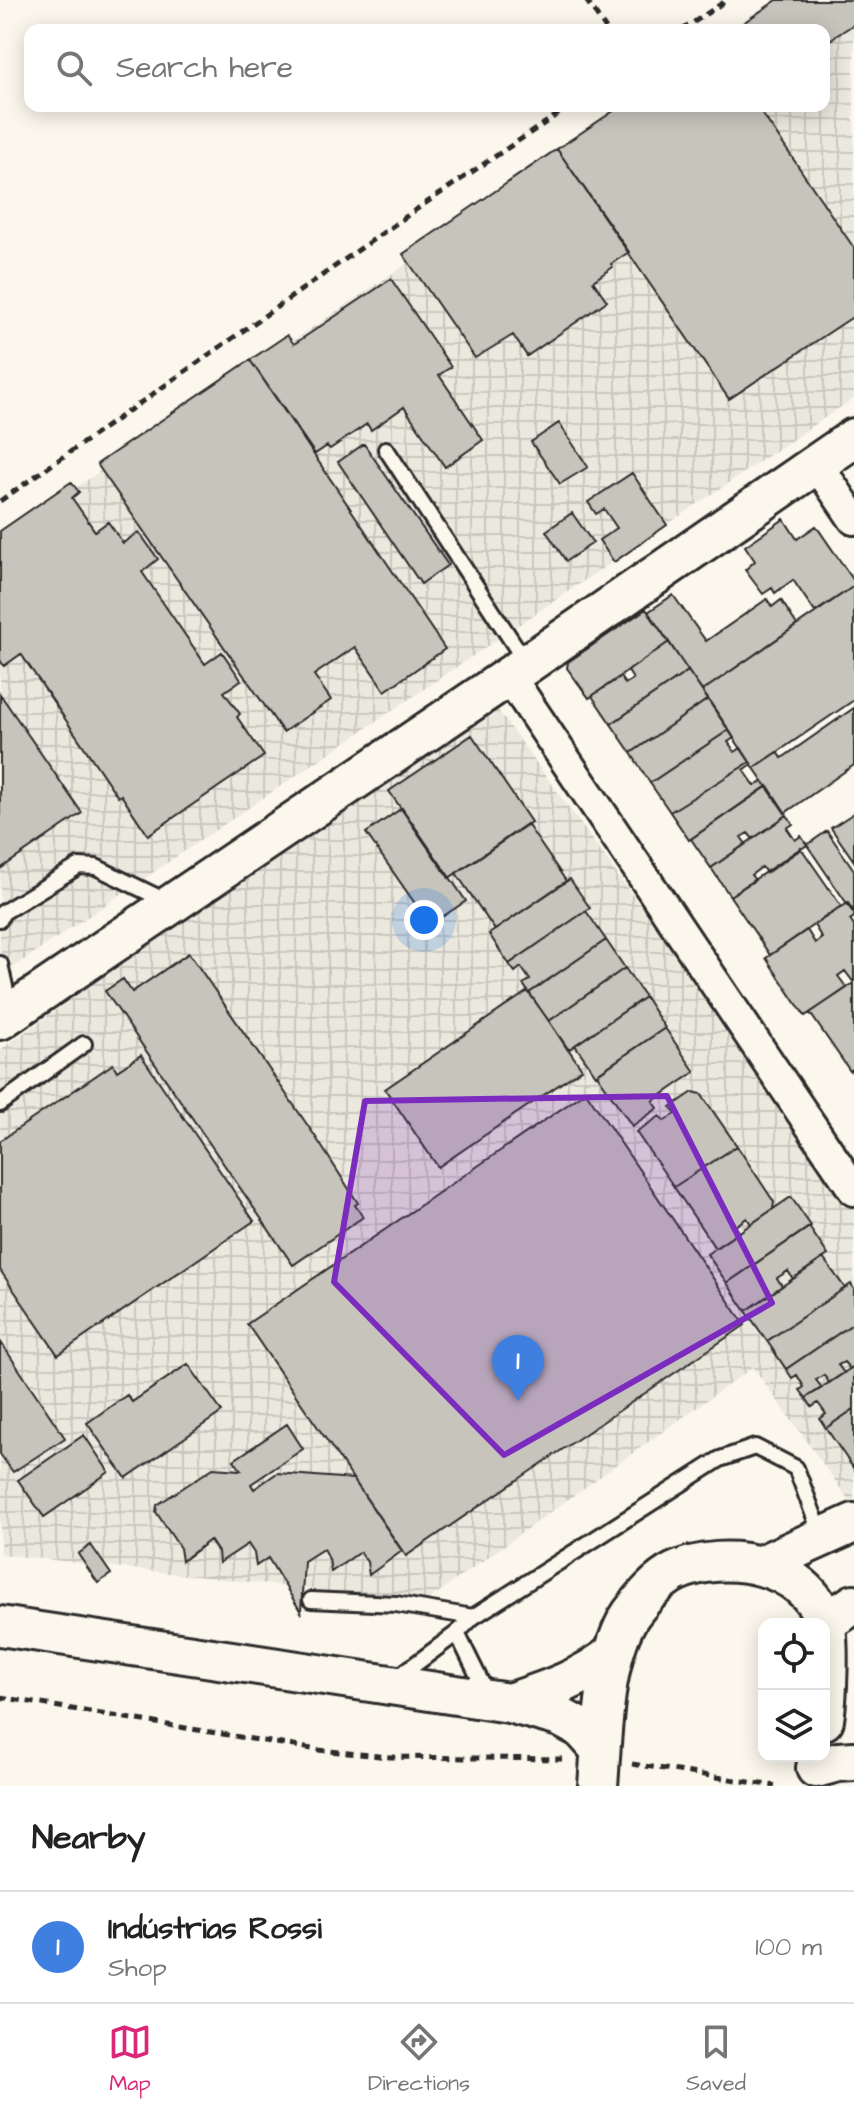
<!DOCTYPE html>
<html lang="en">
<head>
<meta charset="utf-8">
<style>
	body { margin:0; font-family:"Architects Daughter",sans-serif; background:#f6f6f6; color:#222 }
	.controls { position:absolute; right:24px; bottom:24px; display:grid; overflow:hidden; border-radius:16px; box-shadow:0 4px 20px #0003 }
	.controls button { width:72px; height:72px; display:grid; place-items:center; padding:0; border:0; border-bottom:2px solid #e0e0e0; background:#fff; color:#222; font:40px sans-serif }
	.you { position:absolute; left:424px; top:920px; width:28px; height:28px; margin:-20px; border:6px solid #fff; border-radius:50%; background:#1a73e8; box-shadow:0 0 0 12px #1a73e833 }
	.badge { display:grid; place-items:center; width:52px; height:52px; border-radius:50%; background:#db2777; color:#fff; font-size:26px; font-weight:700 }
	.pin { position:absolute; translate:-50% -66px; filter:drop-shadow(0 2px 4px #0008) }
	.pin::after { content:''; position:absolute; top:42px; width:28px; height:24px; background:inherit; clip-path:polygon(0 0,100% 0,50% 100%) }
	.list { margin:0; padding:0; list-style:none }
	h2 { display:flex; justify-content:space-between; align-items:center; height:104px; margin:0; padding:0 32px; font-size:34px }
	h2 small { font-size:26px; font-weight:400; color:#767676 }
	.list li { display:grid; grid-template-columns:52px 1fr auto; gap:24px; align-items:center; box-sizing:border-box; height:112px; padding:0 32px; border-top:2px solid #e0e0e0 }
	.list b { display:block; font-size:30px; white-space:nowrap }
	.list p { margin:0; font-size:26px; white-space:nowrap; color:#767676 }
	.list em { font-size:26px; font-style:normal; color:#767676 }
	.icon { flex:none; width:44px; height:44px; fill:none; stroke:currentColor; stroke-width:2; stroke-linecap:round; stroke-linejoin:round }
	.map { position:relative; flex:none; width:854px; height:1786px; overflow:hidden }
	.search { position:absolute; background:#fff; box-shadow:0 4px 20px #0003; left:24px; right:24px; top:24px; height:88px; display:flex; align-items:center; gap:20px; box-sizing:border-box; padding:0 28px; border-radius:16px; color:#767676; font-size:30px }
	.sheet { height:216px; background:#fff }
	nav { display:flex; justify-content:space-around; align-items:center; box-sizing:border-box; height:112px; border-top:2px solid #e0e0e0; background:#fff; font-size:22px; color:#767676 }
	nav a { display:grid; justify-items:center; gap:4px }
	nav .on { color:#db2777 }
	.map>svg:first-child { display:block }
	.industrial { fill:url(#industrial-grid) }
	.building { fill:#c7c4bc; stroke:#2b2b2b; stroke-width:2 }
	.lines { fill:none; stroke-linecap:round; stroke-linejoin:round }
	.service-casing { stroke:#2b2b2b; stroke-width:20 }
	.minor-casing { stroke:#2b2b2b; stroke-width:36 }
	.tertiary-casing { stroke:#2b2b2b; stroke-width:44 }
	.path { stroke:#2b2b2b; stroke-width:5; stroke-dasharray:8 6; stroke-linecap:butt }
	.service { stroke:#fbf7ec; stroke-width:14 }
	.minor { stroke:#fbf7ec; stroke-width:30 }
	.tertiary { stroke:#fbf7ec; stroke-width:38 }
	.marked { fill:#7b2cbf; fill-opacity:0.2; stroke:#7b2cbf; stroke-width:6; stroke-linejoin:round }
</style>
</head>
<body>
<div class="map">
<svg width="854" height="1786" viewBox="0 0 854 1786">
	<defs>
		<pattern id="industrial-grid" width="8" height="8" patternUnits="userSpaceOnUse" patternTransform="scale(2)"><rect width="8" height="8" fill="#ebe8de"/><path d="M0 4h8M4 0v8" fill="none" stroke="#cac7bf"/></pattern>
	</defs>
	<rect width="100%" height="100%" fill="#fbf7ec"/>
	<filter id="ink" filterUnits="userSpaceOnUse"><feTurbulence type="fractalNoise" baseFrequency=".0125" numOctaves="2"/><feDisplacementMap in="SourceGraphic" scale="16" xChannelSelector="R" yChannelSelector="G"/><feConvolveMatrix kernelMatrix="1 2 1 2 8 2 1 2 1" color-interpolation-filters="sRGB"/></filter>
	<g filter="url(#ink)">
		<path class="industrial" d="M854,0V398L0,976V539L640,106H824V30Z
			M490,699L854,1201V1507L753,1367L425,1602L0,1554V1050Z"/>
		<path class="building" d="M777,0H854V24L824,44V30H739L737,27Z
			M621,106H757L854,248V316L729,399L557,149Z
			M557,149L629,252L611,264L613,267L593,281L607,301L527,356L513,335L475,358L403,254Z
			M391,279L451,367L439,375L483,440L445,467L404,407L371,430L367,424L330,449L327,446L315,454L250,360L287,335L294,344Z
			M250,360L445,649L385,691L355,647L314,675L331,700L283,732L97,464Z
			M559,423L588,467L560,484L531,442Z
			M364,444L448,565L421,584L338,462Z
			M632,473L667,525L614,562L599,540L617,528L604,509L596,514L588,502Z
			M71,482L79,492L72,498L95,531L108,522L123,543L139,532L158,559L142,572L205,664L222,652L241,680L224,692L240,714L237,717L264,756L148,835L121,795L118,797L21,654L4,666L0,660V531Z
			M572,513L593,543L566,561L546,531Z
			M784,519L797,539L816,526L854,581V586L815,612L793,580L775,593L772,588L763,594L745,570L755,561L745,546Z
			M854,586V700L754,768L702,691Z
			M673,595L706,641L767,599L772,607L781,600L797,625L702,691L648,612Z
			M646,609L669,642L589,698L567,668L568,662Z
			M669,642L688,671L611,724L592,696L620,677L625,684L633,679L628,671Z
			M688,671L708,699L631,753L611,724Z
			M0,694L82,813L0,869Z
			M708,699L729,730L650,783L631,753Z
			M854,708V765L785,813L754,768L778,752L782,758Z
			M729,730L734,738L728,742L735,752L741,748L750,762L670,812L650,783Z
			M472,735L531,822L449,878L389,791Z
			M750,762L752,764L744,770L755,786L763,781L767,786L689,840L670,812Z
			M768,786L787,815L753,839L748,833L741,837L746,844L711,868L691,839Z
			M402,808L466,901L430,925L366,833Z
			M854,813V861L831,828Z
			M787,815L793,824L787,828L795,840L801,836L807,845L766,873L762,867L751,875L755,880L730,896L711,868Z
			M527,824L566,881L495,930L456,873Z
			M827,831L854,870V914L807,845Z
			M801,848L841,906L770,955L730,896Z
			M570,879L590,908L509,964L489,934Z
			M848,903L854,912V917L850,920L854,926V983L845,971L838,976L847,988L805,1016L766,958L807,930L815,943L822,938L814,925Z
			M586,911L606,940L529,993L523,984L530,980L521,967L515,972L509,964Z
			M606,940L625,968L549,1021L529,993Z
			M189,953L315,1136L358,1203L355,1205L363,1217L293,1265L105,991L123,979L132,992Z
			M625,968L645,997L568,1050L549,1021Z
			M854,983V1068L850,1071L810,1013Z
			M528,991L582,1069L438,1167L385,1089Z
			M645,997L665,1028L596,1075L575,1045Z
			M665,1028L695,1072L653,1101L658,1108L632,1126L597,1074Z
			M141,1055L254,1221L58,1355L0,1270V1141L113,1064L117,1071Z
			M586,1092L745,1325L406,1556L247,1324Z
			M693,1092L701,1094L737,1146L674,1187L636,1132L660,1116L664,1121L676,1114L671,1107Z
			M737,1146L774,1202L773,1209L751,1224L747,1218L735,1226L739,1232L715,1248L674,1187Z
			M791,1197L811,1226L727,1283L707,1254Z
			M809,1227L828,1255L793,1279L788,1271L777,1278L782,1286L746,1311L727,1283Z
			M823,1258L845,1288L767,1341L746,1311Z
			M851,1284L854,1289V1323L786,1369L767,1341Z
			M854,1323V1366L850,1369L844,1362L838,1365L844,1373L829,1383L824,1375L816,1380L822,1388L806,1398L800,1390L804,1387L797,1375L792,1378L786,1369Z
			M0,1341L65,1438L13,1472L0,1454Z
			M188,1364L222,1412L126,1478L87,1423L127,1395L132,1402Z
			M854,1366V1409L826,1428L820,1419L826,1414L818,1403L812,1407L806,1398Z
			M854,1409V1469L826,1428Z
			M287,1424L303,1449L251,1484L254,1489L277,1473L353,1479L402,1551L369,1575L367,1562L360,1552L331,1572L329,1559L323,1549L304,1561L301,1612L268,1558L256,1566L254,1553L248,1544L219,1563L218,1552L210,1540L182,1561L180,1548L156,1512L157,1505L213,1468L241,1470L234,1460Z
			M84,1435L109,1472L44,1517L18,1480Z
			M91,1545L111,1574L98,1583L78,1554Z"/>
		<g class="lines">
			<defs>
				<path id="service" d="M386,449L527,664
					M0,919L2,913L79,866L96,867L170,903
					M0,964L10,1009
					M0,1104L84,1044
					M311,1600L396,1604L473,1617
					M457,1633L487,1694
					M394,1680L457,1633L473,1617L720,1459L755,1447L796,1468L822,1537"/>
				<path id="minor" d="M816,463L854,519
					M509,676L854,1190"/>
				<path id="tertiary" d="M0,1020L527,664L854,438
					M763,1564L854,1523
					M825,1623L854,1604
					M0,1626L509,1703L560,1717L582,1729L599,1748
					M509,1703C548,1690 582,1679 614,1653
					M816,1768L838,1762L854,1761
					M598,1786C602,1737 603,1655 631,1614C643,1598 657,1581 675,1572C725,1549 807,1563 825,1623C830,1642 827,1700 824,1720"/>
			</defs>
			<use href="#service" class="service-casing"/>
			<use href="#minor" class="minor-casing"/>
			<use href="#tertiary" class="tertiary-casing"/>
			<path class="path" d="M586,0L606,29
				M682,30L727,0
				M0,501L414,211L570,106
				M0,1697L318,1750L390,1757L562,1759
				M632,1764L775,1786"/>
			<use href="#service" class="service"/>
			<use href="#minor" class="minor"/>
			<use href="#tertiary" class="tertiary"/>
		</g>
	</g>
	<path class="marked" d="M667,1096L772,1303L504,1455L334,1282L365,1101Z"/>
</svg>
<div class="controls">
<button><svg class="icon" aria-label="locate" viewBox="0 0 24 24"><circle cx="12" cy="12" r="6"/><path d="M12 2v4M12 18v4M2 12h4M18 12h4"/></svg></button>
<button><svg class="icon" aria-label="layers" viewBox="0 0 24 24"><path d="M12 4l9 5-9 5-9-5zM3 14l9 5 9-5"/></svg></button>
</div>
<div class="you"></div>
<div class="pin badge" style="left:518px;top:1401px;background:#3f7fe0">1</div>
<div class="search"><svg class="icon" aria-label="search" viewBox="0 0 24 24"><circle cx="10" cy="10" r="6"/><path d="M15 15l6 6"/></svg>Search here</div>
</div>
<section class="sheet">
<h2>Nearby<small></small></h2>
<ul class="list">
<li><span class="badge" style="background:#3f7fe0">1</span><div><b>Indústrias Rossi</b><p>Shop</p></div><em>100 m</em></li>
</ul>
</section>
<nav>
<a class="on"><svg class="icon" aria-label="map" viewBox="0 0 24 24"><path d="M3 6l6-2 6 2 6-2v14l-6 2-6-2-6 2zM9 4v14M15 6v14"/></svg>Map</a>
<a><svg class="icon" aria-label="directions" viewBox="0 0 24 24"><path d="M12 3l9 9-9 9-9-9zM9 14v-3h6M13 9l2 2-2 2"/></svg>Directions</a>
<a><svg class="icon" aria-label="saved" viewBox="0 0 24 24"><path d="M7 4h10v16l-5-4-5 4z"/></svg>Saved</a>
</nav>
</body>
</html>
